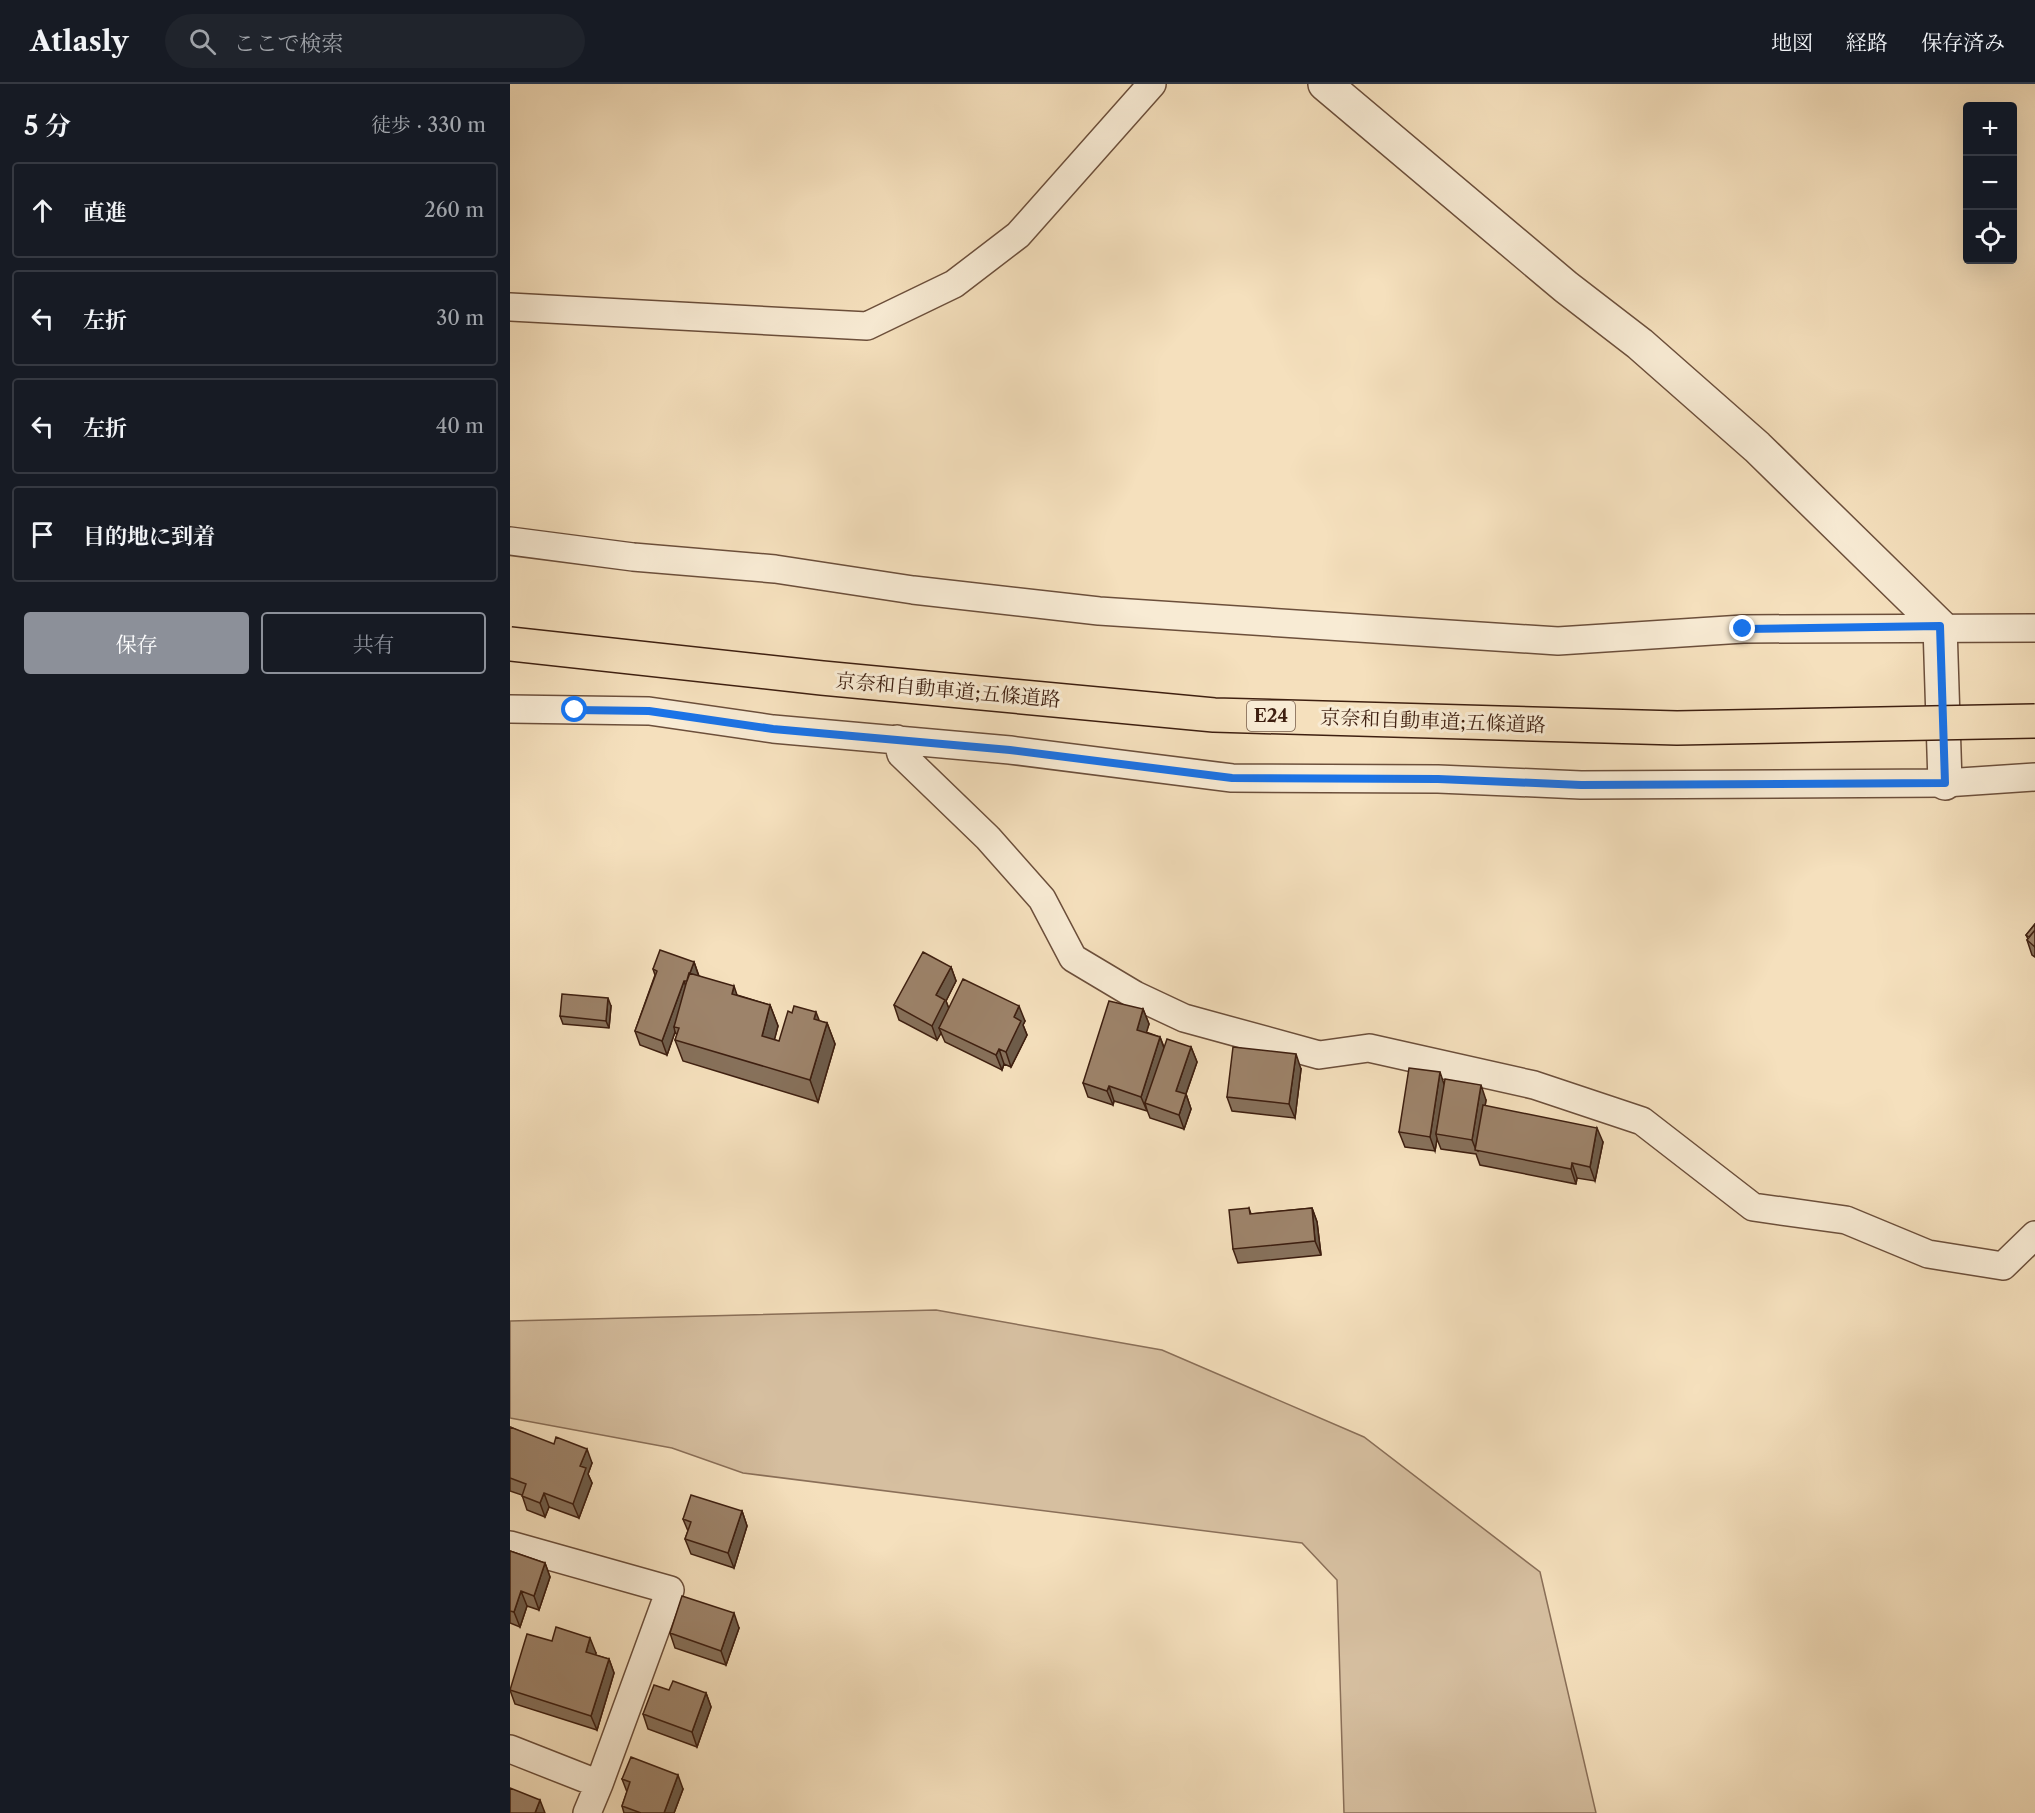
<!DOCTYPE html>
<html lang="ja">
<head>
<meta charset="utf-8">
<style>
	body { margin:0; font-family:"Libre Caslon Text","Noto Serif JP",serif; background:#20242c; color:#f1f3f6 }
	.controls { position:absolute; right:18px; top:18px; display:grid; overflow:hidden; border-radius:6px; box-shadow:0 6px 24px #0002 }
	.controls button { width:54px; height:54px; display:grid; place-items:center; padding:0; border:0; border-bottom:2px solid #363941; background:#171b24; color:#f1f3f6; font:30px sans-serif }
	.stop { position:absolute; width:18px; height:18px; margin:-14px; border:4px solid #1a73e8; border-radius:50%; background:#fff }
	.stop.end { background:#1a73e8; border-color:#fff; box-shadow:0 2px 6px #0008 }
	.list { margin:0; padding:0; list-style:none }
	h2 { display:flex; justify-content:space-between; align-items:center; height:78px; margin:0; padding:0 24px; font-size:26px }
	h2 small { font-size:20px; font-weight:400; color:#9ea1a6 }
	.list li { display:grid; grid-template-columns:39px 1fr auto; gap:18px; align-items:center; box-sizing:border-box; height:96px; margin:0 12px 12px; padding:0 12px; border:2px solid #363941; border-radius:6px }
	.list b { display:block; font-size:22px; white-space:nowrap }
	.list em { font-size:20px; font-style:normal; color:#9ea1a6 }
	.actions { display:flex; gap:12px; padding:18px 24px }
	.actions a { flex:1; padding:14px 0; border:2px solid #8c9099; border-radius:6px; text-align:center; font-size:21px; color:#8c9099 }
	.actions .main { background:#8c9099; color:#fff }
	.icon { flex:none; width:33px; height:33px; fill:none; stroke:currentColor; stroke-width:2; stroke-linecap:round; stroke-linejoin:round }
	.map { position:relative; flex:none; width:1525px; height:1729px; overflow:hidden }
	header { display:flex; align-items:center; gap:36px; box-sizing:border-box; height:84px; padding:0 30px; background:#171b24; border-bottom:2px solid #363941 }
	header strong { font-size:28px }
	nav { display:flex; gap:33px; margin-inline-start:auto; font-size:21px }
	.search { width:420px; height:54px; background:#20242c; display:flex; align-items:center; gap:15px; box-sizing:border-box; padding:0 21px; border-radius:33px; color:#9ea1a6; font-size:22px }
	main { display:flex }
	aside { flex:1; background:#171b24 }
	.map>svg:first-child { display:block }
	.green { fill:#d6bfa0; stroke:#8a6f58; stroke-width:1.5 }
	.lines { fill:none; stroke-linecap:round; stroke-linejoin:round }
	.minor-casing { stroke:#6c4f3b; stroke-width:30 }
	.tertiary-casing { stroke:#6c4f3b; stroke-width:36 }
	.minor { stroke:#f8ebd4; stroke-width:27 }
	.tertiary { stroke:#f8ebd4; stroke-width:33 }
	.motorway-bridge-casing { stroke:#3e1f10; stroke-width:36; stroke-linecap:butt }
	.motorway-bridge { stroke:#f5e0bd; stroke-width:33 }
	.wall { fill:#87715b; stroke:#3e1f10; stroke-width:1.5 }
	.shaded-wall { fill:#6e5c4a; stroke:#3e1f10; stroke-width:1.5 }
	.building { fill:#9d836a; stroke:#3e1f10; stroke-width:1.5 }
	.route { stroke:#1a73e8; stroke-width:8 }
	.labels { text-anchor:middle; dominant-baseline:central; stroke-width:6; stroke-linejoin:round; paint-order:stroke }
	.shield { fill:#f8ebd4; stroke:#765c4b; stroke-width:1.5 }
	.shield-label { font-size:18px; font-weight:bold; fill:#3e1f10 }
	.street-label { font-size:20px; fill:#3e1f10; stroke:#f8ebd4 }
</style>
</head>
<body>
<header>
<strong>Atlasly</strong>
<div class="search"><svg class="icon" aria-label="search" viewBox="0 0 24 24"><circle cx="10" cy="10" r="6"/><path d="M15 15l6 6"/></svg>ここで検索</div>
<nav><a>地図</a><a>経路</a><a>保存済み</a></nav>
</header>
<main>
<aside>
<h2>5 分<small>徒歩 · 330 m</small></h2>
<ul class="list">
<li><svg class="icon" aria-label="ahead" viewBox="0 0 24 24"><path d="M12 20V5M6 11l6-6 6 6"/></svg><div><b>直進</b></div><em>260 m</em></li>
<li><svg class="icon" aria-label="left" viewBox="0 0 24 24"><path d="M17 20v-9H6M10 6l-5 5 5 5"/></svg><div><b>左折</b></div><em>30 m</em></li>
<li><svg class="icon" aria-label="left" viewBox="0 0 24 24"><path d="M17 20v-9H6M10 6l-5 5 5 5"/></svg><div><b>左折</b></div><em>40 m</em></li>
<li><svg class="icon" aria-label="arrive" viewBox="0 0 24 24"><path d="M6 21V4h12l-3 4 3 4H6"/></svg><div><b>目的地に到着</b></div></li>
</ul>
<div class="actions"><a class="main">保存</a><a>共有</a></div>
</aside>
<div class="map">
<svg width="1525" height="1729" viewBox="0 0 1525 1729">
	<rect width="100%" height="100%" fill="#f5e0bd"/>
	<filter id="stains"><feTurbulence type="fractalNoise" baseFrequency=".00333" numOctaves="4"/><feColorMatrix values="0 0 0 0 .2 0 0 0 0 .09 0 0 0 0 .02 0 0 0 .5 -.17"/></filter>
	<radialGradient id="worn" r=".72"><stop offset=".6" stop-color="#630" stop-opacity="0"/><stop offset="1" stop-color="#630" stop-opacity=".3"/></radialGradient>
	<path class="green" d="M426,1226L652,1266L854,1353L1030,1488L1086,1729H834L827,1496L792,1459L233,1389L162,1364L0,1334V1237Z"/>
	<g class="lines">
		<defs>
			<path id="minor" d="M0,223L357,242L444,200L508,151L642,0
				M0,457L123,473L265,485L403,506L589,527L1048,557L1233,545L1525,544
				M0,625L139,627L263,645L500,666L722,694L928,695L1071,701L1435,699L1525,693
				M387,655L391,670L478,754L532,815L563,874L625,911L674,934L809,971L859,964L1024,1001L1132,1037L1243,1123L1336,1136L1418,1170L1493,1182L1525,1151
				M0,1461L160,1506L89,1700L0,1665
				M77,1729L89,1700"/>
			<path id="tertiary" d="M815,0L1056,203L1130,260L1247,363L1430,542L1435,699"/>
		</defs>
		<use href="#minor" class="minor-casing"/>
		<use href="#tertiary" class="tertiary-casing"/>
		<use href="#minor" class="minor"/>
		<use href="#tertiary" class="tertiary"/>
		<defs>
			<path id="motorway-bridge" d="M0,560L312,594L704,631L1167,644L1525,637"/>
		</defs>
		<use href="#motorway-bridge" class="motorway-bridge-casing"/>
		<use href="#motorway-bridge" class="motorway-bridge"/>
	</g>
	<path class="wall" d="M1525,840V873L1522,871L1517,856L1518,855L1516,851Z
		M184,878L189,892L227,911L260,921L268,942L264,956L269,957L309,937L317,939L325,960L308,1018L173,977L165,956L167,951L165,948L157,971L130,961L125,947L145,891L143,885Z
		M441,883L446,897L436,917L439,925L515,937L513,941L517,951L501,983L494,980L492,986L435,958L431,949L427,956L389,936L384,921Z
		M101,922L99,944L53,940L50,932Z
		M633,925L639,940L636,948L650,953L654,963H681L687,978L676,1010L681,1025L674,1045L640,1034L637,1026V1027L604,1017L603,1021L578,1013L573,999Z
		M791,985L785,1034L722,1027L717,1013Z
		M934,1000L976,1016L975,1022L1093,1058L1085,1097L1067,1094L1066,1100L970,1081L966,1070L931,1065L927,1055L925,1067L895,1063L889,1048Z
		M739,1124L741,1130L802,1124L807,1138L811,1171L728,1179L723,1165Z
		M0,1343L82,1379L78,1390L82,1399L69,1434L39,1423L35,1433L17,1426L12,1411L0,1407Z
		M232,1427L237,1442L224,1484L181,1470L175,1455L178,1447L173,1435Z
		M0,1467L35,1479L40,1493L29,1526L17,1522L10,1543L0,1539Z
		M229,1544L216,1581L165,1564L160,1549Z
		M42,1557L86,1569L85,1571L99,1575L104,1589L87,1646L5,1620L0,1606Z
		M159,1606L196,1609L201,1623L187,1663L138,1645L133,1630Z
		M112,1695L173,1705L164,1729H114L112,1722L117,1708Z"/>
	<path class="shaded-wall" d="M184,878L189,893L177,897Z
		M441,883L446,897L436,917L441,930L429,944L431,949L427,956L422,942L426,911Z
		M174,897L179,911L164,943L165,948L157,971L152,957Z
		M224,902L231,923L222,910Z
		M98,914L101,922L99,944L96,937Z
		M260,921L268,942L260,973L252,952Z
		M509,922L515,937L513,941L517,951L501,983L496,968L504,933Z
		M633,925L639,940L633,960L627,946Z
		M306,928L314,949L304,935Z
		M317,939L325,960L308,1018L300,996Z
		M650,953L655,967L635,1019L637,1026V1027L631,1013Z
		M681,963L687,978L672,1021L666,1007Z
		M489,965L494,980L492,986L486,971Z
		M786,970L791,985L785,1034L779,1020Z
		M930,988L935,1003L926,1050L927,1055L925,1067L920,1053Z
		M971,1001L976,1016L968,1067L966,1066L962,1056Z
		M599,1002L604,1017L603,1021L597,1007Z
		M676,1010L681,1025L674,1045L669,1031Z
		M1087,1044L1093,1058L1085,1097L1080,1083Z
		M1062,1079L1067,1094L1066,1100L1061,1085Z
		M802,1124L807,1138L811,1171L805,1157Z
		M77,1365L82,1379L78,1390L82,1399L69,1434L63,1420L70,1382Z
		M34,1409L39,1423L35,1433L30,1419Z
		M232,1427L237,1442L224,1484L218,1469Z
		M35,1479L40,1493L29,1526L24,1512Z
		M11,1507L17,1522L10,1543L4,1528Z
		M224,1529L229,1544L216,1581L211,1567Z
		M80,1554L86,1569L82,1582L76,1568Z
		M99,1575L104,1589L87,1646L81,1632Z
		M196,1609L201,1623L187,1663L182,1648Z
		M168,1691L173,1705L164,1729H154Z
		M30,1716L35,1729H25Z"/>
	<path class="building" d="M1525,840V846L1519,853L1516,851Z
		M1525,846V863L1517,856Z
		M150,866L184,878L177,897H174L152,957L125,947L147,887L143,885Z
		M413,868L441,883L426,911L435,916L422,942L384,921Z
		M179,889L224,902L222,910L260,921L252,952L269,957L278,927L282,929L284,922L306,928L304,935L317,939L300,996L165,956L169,944L164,943Z
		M453,895L509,922L504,933L511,937L496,968L489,965L486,971L429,944Z
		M52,910L98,914L96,937L50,932Z
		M599,917L633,925L627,946L650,953L631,1013L599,1002L597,1007L573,999Z
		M657,955L681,963L666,1007L676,1010L669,1031L635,1019Z
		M723,963L786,970L779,1020L717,1013Z
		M899,984L930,988L920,1053L889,1048Z
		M935,995L971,1001L962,1056L926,1050Z
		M973,1021L1087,1044L1080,1083L1062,1079L1061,1085L965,1066Z
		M739,1124L740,1130L802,1124L805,1157L723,1165L719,1126Z
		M0,1343L44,1360L46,1353L77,1365L70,1382L76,1384L63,1420L34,1409L30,1419L12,1412L16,1400L0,1394Z
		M181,1411L232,1427L218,1469L175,1455L181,1438L173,1435Z
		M0,1467L35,1479L24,1512L11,1507L4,1528L0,1527Z
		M172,1512L224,1529L211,1567L160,1549Z
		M46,1543L80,1554L76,1568L99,1575L81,1632L0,1606L17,1550L42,1557Z
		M163,1597L196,1609L182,1648L133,1630L144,1601L159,1606Z
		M121,1673L168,1691L154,1729H131L112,1722L120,1698L112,1695Z
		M0,1704L30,1716L25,1729H0Z"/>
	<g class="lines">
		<path class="route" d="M65,626L139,627L263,645L500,666L722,694L928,695L1071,701L1435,699L1430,542L1233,545"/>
	</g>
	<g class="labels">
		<rect class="shield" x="737" y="617" width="48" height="30" rx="4.5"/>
		<g class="shield-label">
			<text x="761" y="632">E24</text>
		</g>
		<g class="street-label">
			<text transform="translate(438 606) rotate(5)">京奈和自動車道;五條道路</text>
			<text transform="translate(923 637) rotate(2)">京奈和自動車道;五條道路</text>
		</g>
	</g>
	<rect width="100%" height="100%" filter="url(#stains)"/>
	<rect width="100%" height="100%" fill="url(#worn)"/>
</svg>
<div class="controls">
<button>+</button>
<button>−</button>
<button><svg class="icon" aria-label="locate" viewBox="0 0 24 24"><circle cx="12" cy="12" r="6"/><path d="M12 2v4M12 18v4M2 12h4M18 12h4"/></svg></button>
</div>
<div class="stop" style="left:65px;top:626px"></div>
<div class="stop end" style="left:1233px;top:545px"></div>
</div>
</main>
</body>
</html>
